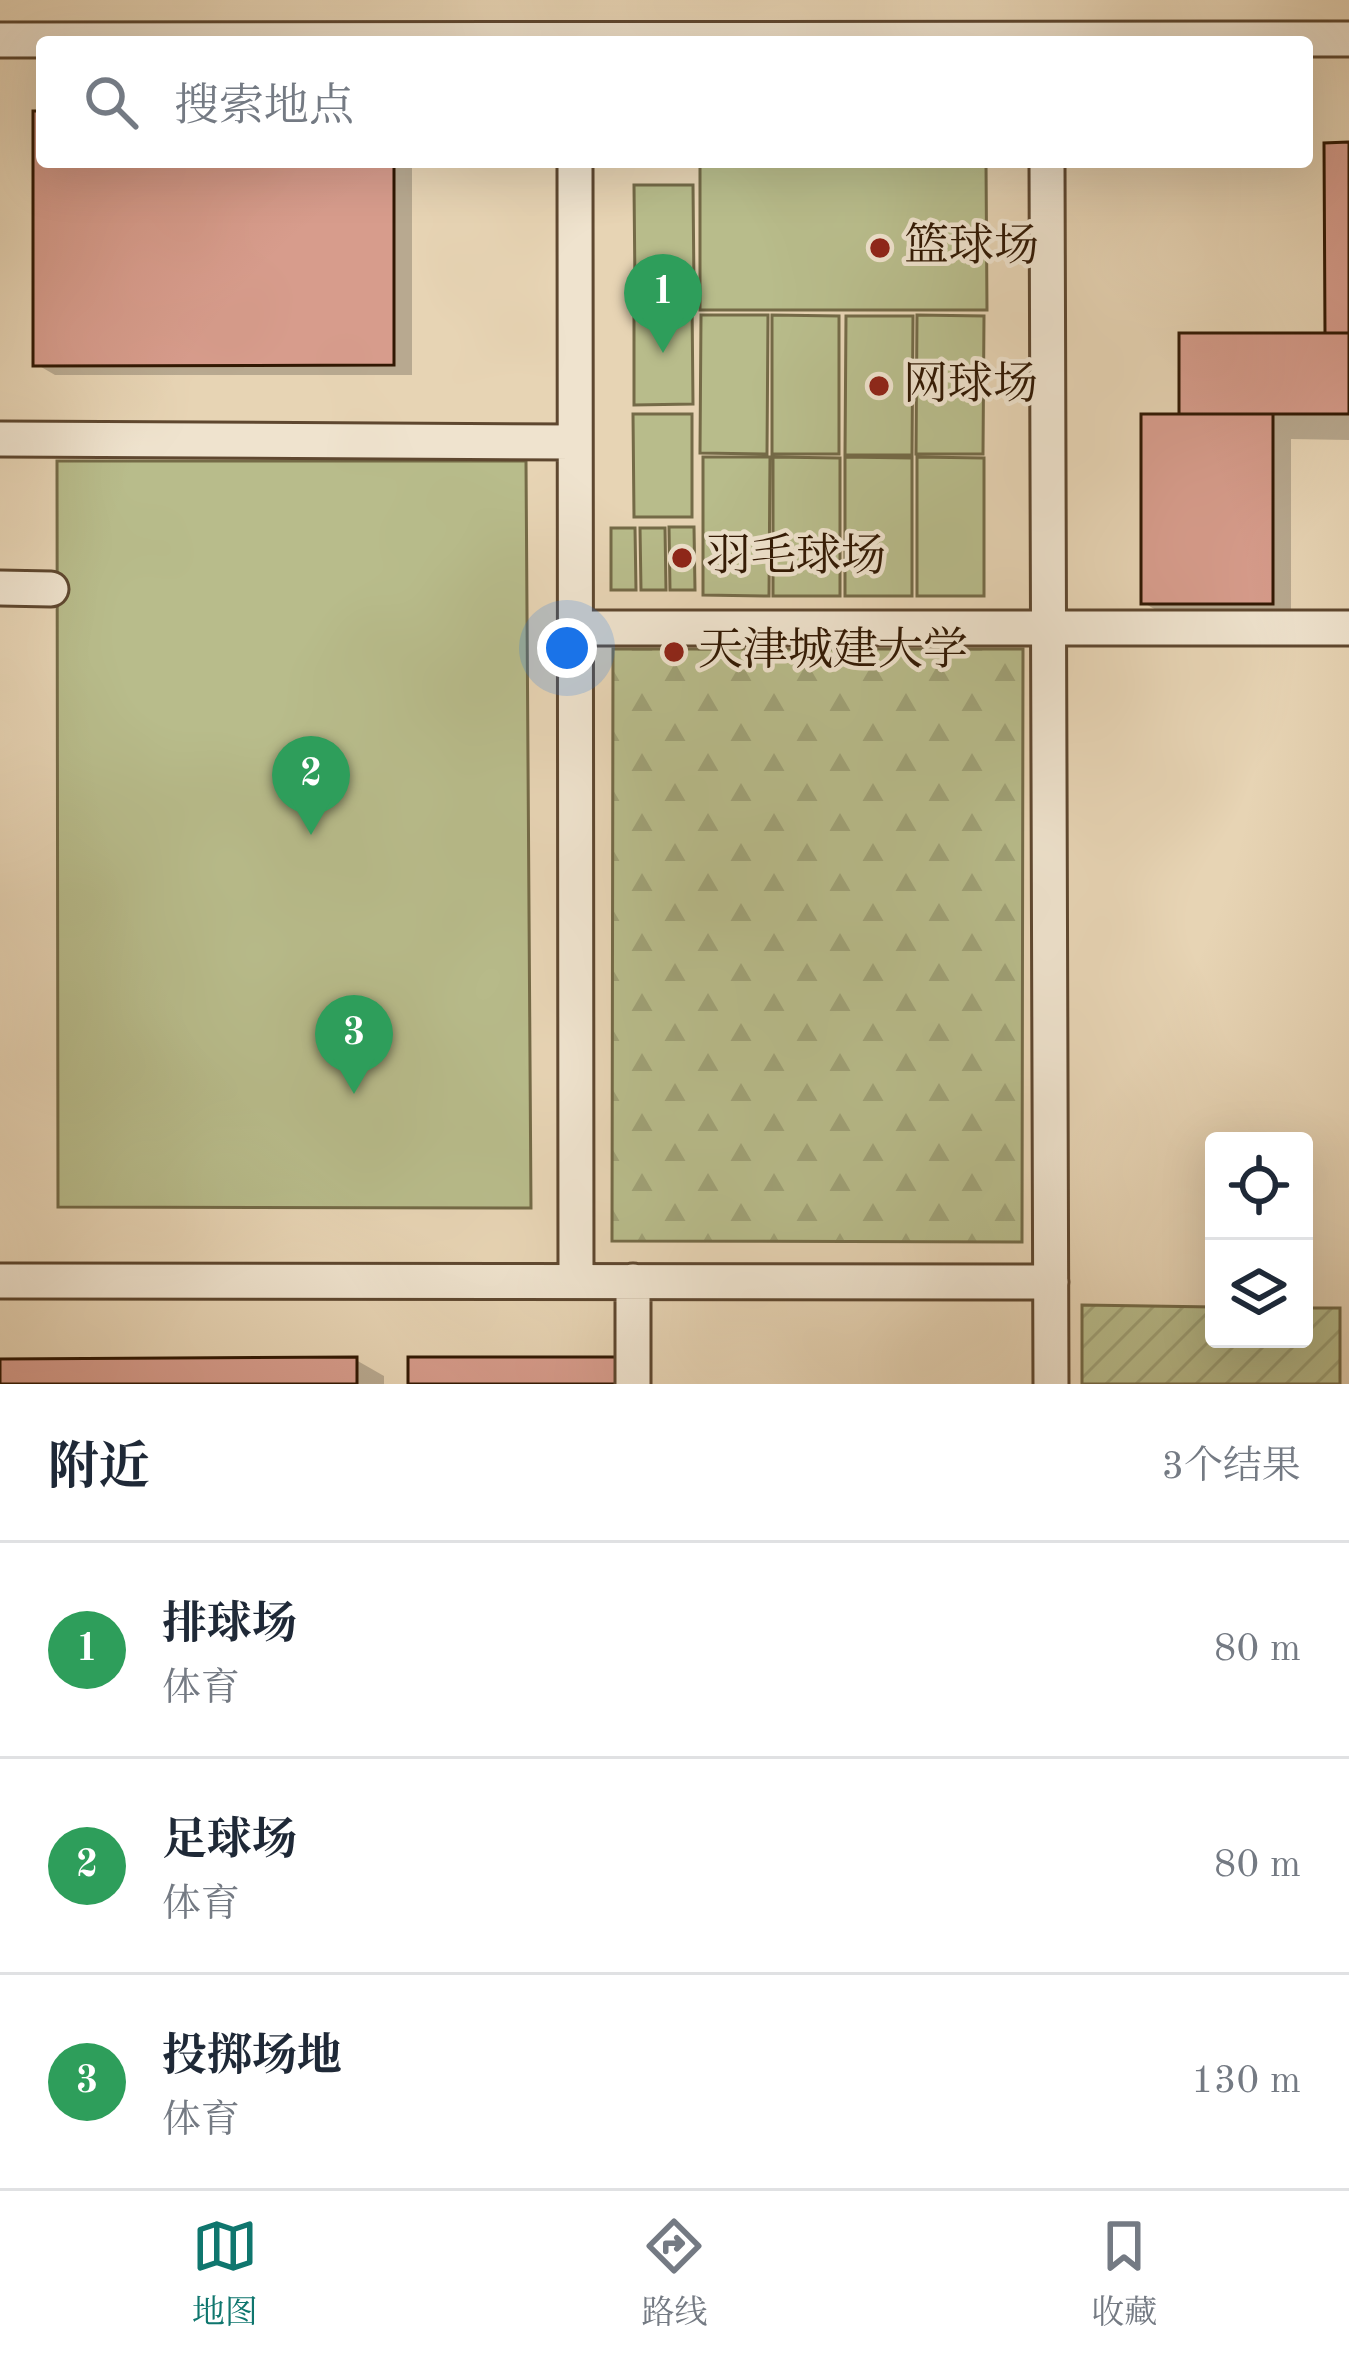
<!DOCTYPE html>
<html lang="zh">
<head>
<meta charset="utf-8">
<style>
	body { margin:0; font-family:"Old Standard TT","Noto Serif SC",serif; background:#f2f2f3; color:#1f2937 }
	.controls { position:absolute; right:36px; bottom:36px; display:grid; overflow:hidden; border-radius:12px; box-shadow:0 12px 48px #0002 }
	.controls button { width:108px; height:108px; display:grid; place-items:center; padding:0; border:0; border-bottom:3px solid #e0e1e3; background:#fff; color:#1f2937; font:60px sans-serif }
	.you { position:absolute; left:567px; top:648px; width:42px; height:42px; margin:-30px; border:9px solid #fff; border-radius:50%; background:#1a73e8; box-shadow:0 0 0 18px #1a73e833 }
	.badge { display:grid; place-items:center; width:78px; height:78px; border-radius:50%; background:#0f766e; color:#fff; font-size:39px; font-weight:700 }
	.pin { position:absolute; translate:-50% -99px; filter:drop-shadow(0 3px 6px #0008) }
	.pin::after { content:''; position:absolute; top:63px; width:42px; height:36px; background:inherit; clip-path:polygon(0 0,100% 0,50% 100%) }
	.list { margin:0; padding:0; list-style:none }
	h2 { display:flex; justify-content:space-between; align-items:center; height:156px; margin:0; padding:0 48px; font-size:51px }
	h2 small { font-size:39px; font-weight:400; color:#747a83 }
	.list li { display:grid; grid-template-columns:78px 1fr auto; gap:36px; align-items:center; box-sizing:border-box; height:216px; padding:0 48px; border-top:3px solid #e0e1e3 }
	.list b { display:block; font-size:45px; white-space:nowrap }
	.list p { margin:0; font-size:39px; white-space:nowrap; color:#747a83 }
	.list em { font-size:39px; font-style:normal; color:#747a83 }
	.icon { flex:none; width:66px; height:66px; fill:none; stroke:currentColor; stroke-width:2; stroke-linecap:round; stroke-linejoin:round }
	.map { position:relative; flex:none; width:1349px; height:1384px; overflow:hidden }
	.search { position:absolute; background:#fff; box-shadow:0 12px 48px #0002; left:36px; right:36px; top:36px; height:132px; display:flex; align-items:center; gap:30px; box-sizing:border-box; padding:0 42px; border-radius:12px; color:#747a83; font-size:45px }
	.sheet { height:804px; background:#fff }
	nav { display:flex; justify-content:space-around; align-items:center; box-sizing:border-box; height:168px; border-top:3px solid #e0e1e3; background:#fff; font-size:33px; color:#747a83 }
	nav a { display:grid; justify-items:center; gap:6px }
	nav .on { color:#0f766e }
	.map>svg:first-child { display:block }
	.grass { fill:#b8bc8b; stroke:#746a47; stroke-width:3 }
	.forest { fill:url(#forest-firs); stroke:#746a47; stroke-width:3 }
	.garden { fill:url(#garden-furrows); stroke:#746a47; stroke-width:3 }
	.shadow { fill:#0003 }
	.building { fill:#d79c8c; stroke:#311803; stroke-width:3 }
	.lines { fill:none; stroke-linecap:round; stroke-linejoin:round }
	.minor-casing { stroke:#5e472f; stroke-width:39 }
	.minor { stroke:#efe3ce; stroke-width:33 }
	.poi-dot { fill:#8f2418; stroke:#efe3ce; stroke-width:4.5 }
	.labels { text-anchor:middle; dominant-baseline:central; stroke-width:9; stroke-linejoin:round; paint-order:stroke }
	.poi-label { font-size:45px; fill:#311803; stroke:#efe3ce; text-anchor:start }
</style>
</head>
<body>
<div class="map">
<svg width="1349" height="1384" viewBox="0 0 1349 1384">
	<defs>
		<pattern id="forest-firs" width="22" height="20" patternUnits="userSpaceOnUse" patternTransform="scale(3)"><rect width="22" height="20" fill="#b8bc8b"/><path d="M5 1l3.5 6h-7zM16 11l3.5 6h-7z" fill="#9fa176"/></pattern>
		<pattern id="garden-furrows" width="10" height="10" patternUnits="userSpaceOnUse" patternTransform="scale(3)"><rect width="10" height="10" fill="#b8bc8b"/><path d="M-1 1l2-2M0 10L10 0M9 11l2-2" fill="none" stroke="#9fa176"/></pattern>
	</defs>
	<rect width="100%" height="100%" fill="#e7d4b4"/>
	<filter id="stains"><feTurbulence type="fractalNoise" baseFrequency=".00167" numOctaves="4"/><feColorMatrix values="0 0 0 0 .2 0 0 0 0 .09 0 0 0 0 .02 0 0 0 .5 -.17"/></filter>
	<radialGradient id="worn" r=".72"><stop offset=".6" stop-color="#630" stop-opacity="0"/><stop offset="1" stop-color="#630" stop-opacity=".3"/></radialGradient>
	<path class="grass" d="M700,162H986L987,310H700Z
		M634,185H693L694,288H635Z
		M634,301H692L693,404L634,405Z
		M701,315H768L767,454L700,453Z
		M772,315L839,316V454H772Z
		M917,315L984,316L983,454H916Z
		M846,316H913L912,455H845Z
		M633,414H692V517H634Z
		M703,457H770L769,596L703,595Z
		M773,457L840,458V596H773Z
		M845,457L912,458V596H845Z
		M917,457L984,458V596H917Z
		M57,461H526L531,1208L58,1207Z
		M669,527H694L695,590H670Z
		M611,528H635L636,590H611Z
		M640,528H665L666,590H641Z"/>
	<path class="forest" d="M613,649H1023L1022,1242L612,1241Z"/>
	<path class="garden" d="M1082,1305L1214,1307V1339H1304V1308H1340V1384H1082Z"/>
	<path class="shadow" d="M42,114V162H412V375H55L36,364Z
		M1349,145V440L1291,439V613L1163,614L1144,603L1182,417L1337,336Z
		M356,1360L384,1376V1384H0V1362Z"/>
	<path class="building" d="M33,111H42V162H394V365L33,366Z
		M1349,142V333H1325L1324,143Z
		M1179,333H1349V414H1179Z
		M1141,414H1273V604H1141Z
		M357,1357V1384H0V1359Z
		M408,1357H621V1384H408Z"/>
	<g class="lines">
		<defs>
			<path id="minor" d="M0,40L1349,39
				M575,162L576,1281
				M1047,162L1051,1384
				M0,439L575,442
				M0,588L51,589
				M576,628H1349
				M0,1281L1051,1282
				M633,1281V1384"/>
		</defs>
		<use href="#minor" class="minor-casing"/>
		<use href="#minor" class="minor"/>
	</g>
	<g class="poi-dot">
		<circle cx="880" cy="248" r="12"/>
		<circle cx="879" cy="386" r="12"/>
		<circle cx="682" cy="558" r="12"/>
		<circle cx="674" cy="652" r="12"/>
	</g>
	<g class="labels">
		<g class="poi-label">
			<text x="904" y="248">篮球场</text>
			<text x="903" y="386">网球场</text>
			<text x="706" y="558">羽毛球场</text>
			<text x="698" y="652">天津城建大学</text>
		</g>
	</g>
	<rect width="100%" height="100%" filter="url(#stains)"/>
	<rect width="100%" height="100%" fill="url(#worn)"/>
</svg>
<div class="controls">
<button><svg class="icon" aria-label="locate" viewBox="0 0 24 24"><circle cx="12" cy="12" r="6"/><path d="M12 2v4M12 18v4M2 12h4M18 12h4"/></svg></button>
<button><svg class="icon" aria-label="layers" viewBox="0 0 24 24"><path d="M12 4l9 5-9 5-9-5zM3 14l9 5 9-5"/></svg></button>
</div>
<div class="you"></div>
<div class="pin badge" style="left:663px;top:353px;background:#2e9e5b">1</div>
<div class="pin badge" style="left:311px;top:835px;background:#2e9e5b">2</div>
<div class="pin badge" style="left:354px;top:1094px;background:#2e9e5b">3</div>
<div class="search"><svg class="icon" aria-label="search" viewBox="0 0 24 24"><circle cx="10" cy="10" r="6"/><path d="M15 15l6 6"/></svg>搜索地点</div>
</div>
<section class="sheet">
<h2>附近<small>3个结果</small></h2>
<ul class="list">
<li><span class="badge" style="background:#2e9e5b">1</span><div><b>排球场</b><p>体育</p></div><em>80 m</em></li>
<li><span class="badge" style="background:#2e9e5b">2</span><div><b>足球场</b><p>体育</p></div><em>80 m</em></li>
<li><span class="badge" style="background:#2e9e5b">3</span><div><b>投掷场地</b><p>体育</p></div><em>130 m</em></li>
</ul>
</section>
<nav>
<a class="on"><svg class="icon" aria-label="map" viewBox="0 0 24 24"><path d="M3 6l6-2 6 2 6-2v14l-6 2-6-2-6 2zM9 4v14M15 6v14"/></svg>地图</a>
<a><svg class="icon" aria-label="directions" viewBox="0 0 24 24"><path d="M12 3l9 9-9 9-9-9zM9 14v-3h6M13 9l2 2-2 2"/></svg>路线</a>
<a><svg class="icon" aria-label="saved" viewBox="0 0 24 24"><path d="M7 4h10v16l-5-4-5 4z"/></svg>收藏</a>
</nav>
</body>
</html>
